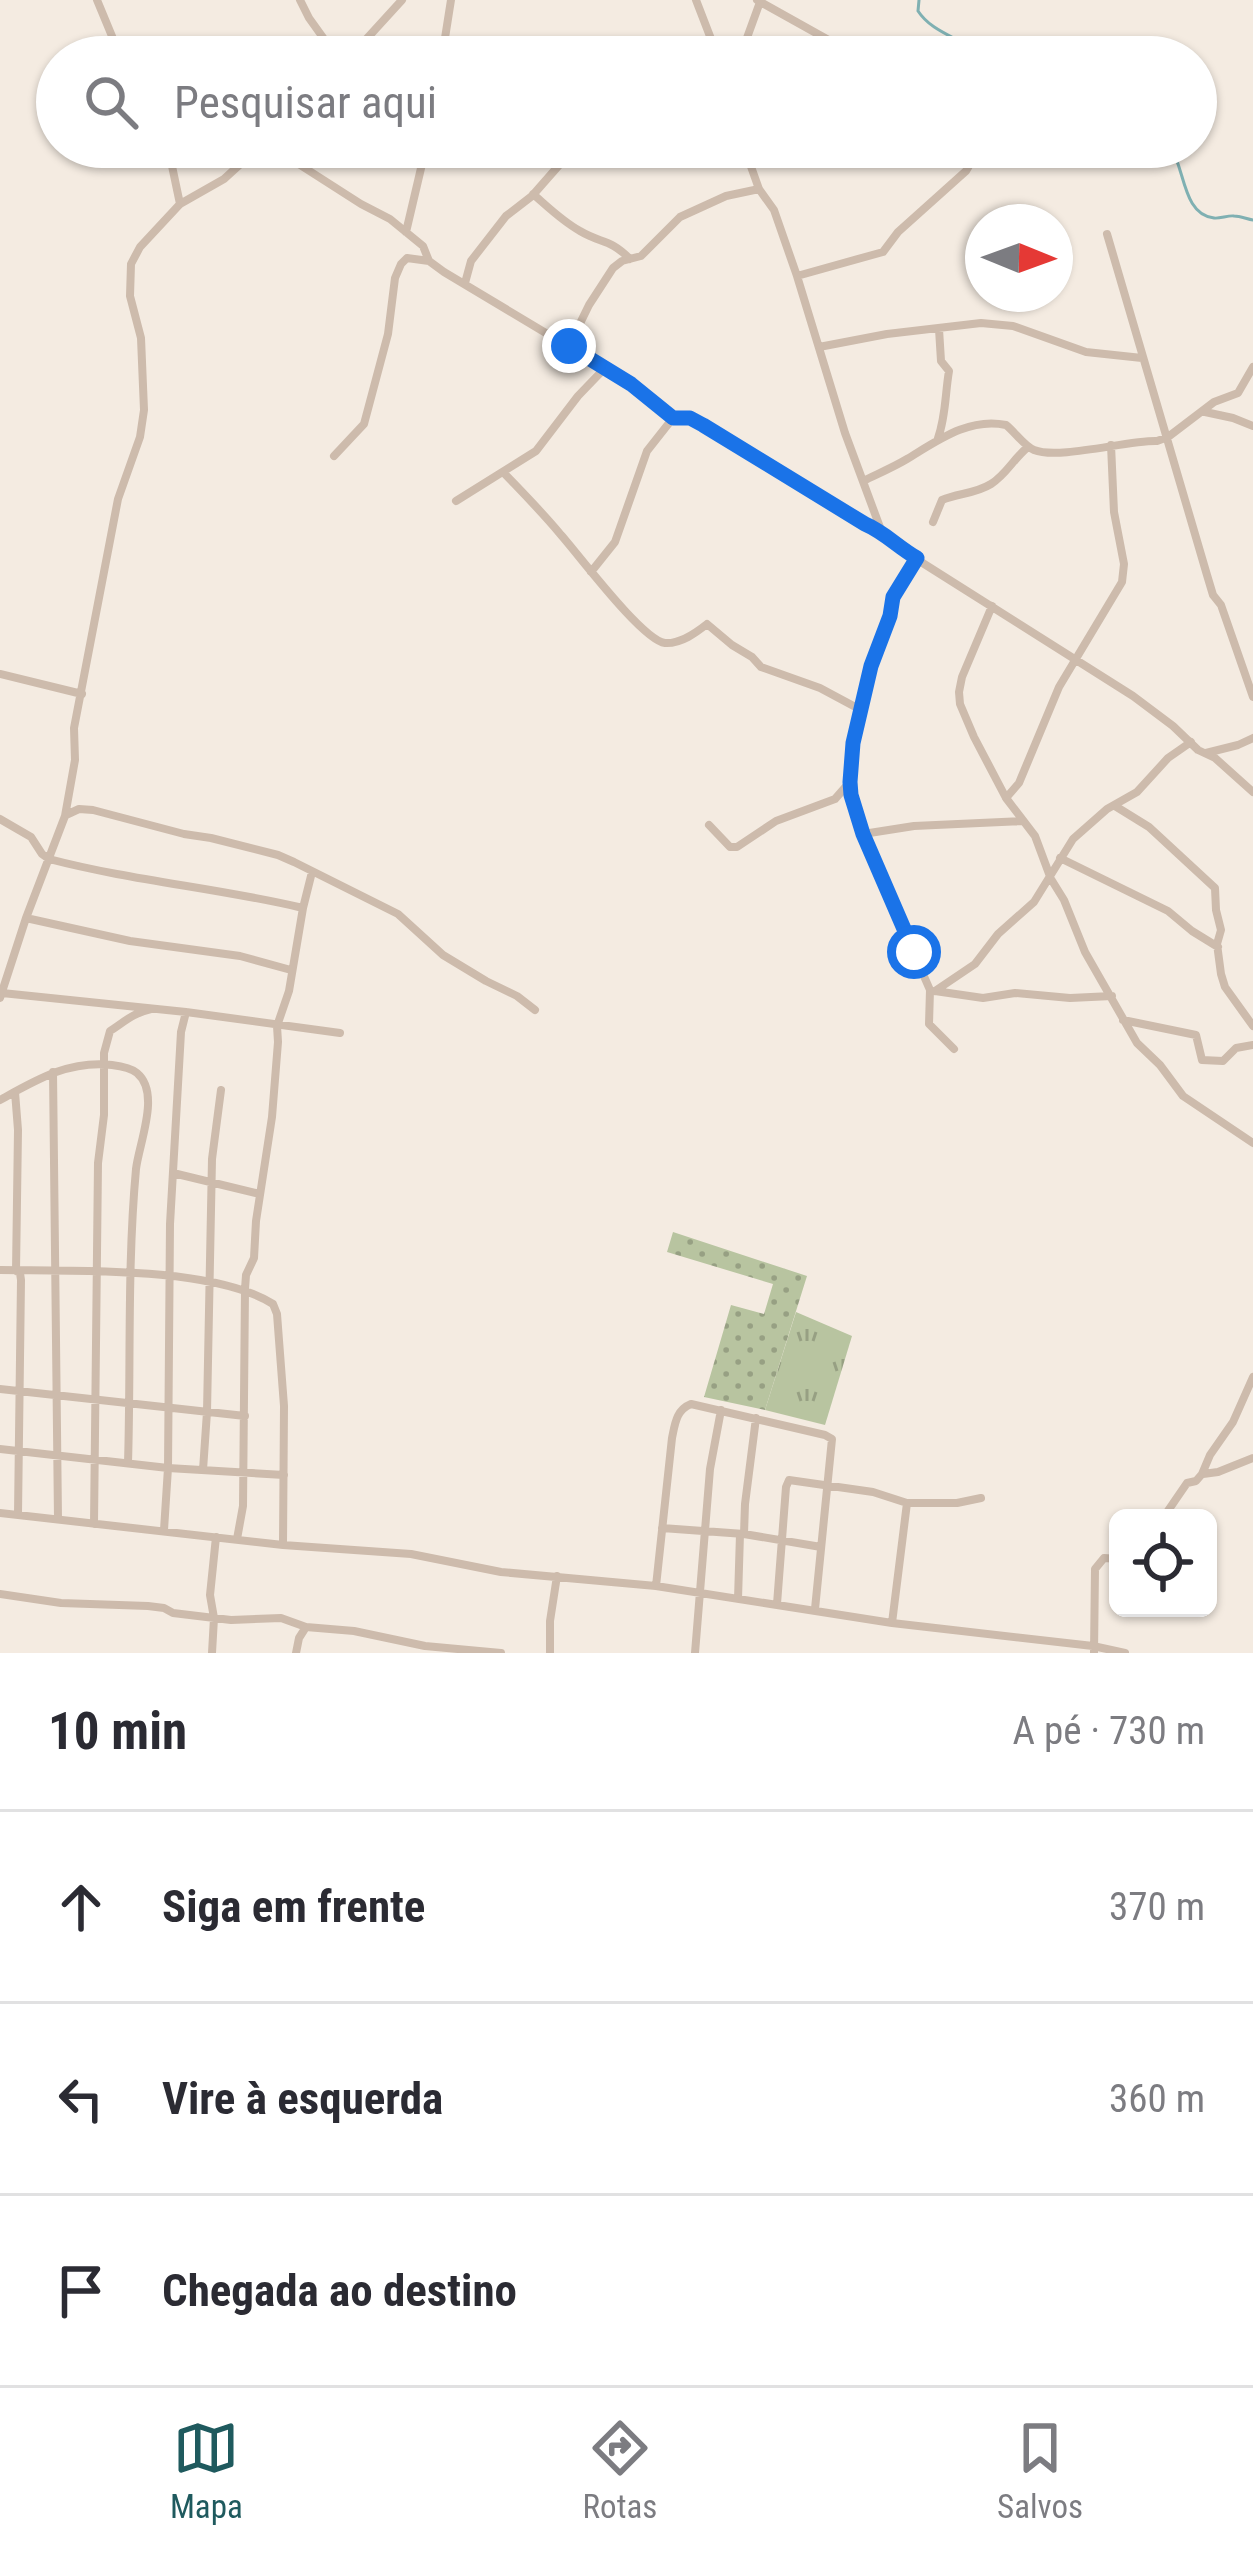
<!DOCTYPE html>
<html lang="pt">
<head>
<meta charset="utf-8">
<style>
	body { margin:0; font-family:"Roboto Condensed",sans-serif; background:#f2f2f3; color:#2b2b33 }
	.controls { position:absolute; right:36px; bottom:36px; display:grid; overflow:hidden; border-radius:18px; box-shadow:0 3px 9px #0004 }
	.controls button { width:108px; height:108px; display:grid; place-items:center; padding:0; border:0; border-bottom:3px solid #e1e1e2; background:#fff; color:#2b2b33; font:60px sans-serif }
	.compass { position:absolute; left:965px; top:204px; width:108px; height:108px; border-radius:50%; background:#fff; box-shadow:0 3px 9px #0004; rotate:91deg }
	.stop { position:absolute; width:36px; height:36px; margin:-27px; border:9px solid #1a73e8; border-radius:50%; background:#fff }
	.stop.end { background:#1a73e8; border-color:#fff; box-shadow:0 3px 12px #0008 }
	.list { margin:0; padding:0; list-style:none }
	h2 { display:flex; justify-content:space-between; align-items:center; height:156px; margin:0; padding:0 48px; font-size:51px }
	h2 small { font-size:39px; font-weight:400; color:#7c7c81 }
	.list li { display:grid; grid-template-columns:78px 1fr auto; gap:36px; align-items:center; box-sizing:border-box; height:192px; padding:0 48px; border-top:3px solid #e1e1e2 }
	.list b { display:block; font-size:45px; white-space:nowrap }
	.list em { font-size:39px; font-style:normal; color:#7c7c81 }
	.icon { flex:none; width:66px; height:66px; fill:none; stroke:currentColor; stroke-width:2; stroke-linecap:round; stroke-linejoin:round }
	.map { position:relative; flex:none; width:1253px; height:1653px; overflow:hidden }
	.search { position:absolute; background:#fff; box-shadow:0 3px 9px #0004; left:36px; right:36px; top:36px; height:132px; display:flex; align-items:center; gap:30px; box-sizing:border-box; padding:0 42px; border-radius:66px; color:#7c7c81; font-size:45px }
	.sheet { height:732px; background:#fff }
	nav { display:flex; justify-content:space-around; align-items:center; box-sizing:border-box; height:168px; border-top:3px solid #e1e1e2; background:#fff; font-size:33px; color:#7c7c81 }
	nav a { display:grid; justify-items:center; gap:6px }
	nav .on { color:#1f5a5e }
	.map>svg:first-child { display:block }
	.grass { fill:url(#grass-tufts) }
	.garden { fill:url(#garden-dots) }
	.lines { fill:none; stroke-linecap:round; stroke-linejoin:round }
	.stream { stroke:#7fb0b2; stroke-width:3 }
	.street { stroke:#cdbbac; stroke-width:8 }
	.route { stroke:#1a73e8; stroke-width:15 }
</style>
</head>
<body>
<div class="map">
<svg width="1253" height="1653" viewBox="0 0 1253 1653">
	<defs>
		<pattern id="grass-tufts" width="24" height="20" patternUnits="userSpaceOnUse" patternTransform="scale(3)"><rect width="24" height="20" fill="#b8c4a0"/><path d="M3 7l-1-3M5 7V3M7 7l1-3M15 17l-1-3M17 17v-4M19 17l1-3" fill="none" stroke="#97a083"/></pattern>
		<pattern id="garden-dots" width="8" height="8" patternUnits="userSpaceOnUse" patternTransform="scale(3)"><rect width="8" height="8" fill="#b8c4a0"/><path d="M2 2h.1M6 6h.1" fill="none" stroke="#97a083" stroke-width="1.8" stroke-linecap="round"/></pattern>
	</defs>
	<rect width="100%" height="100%" fill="#f4ebe1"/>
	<path class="grass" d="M796,1312L852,1336L825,1425L765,1410Z"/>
	<path class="garden" d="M673,1232L807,1276L765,1410L704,1397L731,1305L764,1314L773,1284L667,1252Z"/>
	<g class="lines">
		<path class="stream" d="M919,0L918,11C933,34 963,38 983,57
			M1170,147C1185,166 1182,215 1214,218C1219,219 1229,215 1234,216C1240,216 1247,219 1253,220"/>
		<path class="street" d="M97,0L114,41L130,57
			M300,0L309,18L337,57
			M696,0L718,57
			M757,0L859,57
			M350,57L402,0
			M442,57L451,0
			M740,57L760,2
			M168,147L180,204
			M272,147L361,204L390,219L423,246L429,261L444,272L631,384L673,418H690L703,425L865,524L882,531L891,543L1133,696L1173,726L1198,750L1215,758L1253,792
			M744,147L759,189L774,210L797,276L845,433L881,530
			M533,194C548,207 562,221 580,231C602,244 609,238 630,259
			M406,232L426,147
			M1107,234L1207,575L1213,595L1221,605L1253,697
			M797,276L883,252L898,232L966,171L980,147
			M465,283L471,261L506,216L532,196L575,147
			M569,346L589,305L613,268L622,261L641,256L680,217L726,196L759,189
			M819,347L887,334L981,323L1013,326L1086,352L1142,358
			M1205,412L1233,418L1253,426
			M938,438C946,416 945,394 949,371L941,361L939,329
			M334,456L364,424L388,334L395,278L401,264L407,258L429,261
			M503,472C523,493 543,513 561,535C579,555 642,640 665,643C681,644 697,632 707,624L732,645L752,657L761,667L820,688L861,710
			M863,481C877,474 892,468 907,459C937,441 969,417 1006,425C1015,432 1024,446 1034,450C1059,460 1128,440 1157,441L1168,437L1214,402L1238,393L1253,367
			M456,501L536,451L578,396L604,369
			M933,522L942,500C958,493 975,494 991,484C1006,475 1014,458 1028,447
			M917,558L893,597L890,616L871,666L853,743L850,782L851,795L871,855L930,990L929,1024L954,1049
			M591,572L615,542L647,451L673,418
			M992,606L962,677L959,692L960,704L974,737L1006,798L1035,836L1051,879L1064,900L1085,952L1137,1043L1160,1065L1183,1096L1253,1143
			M0,674L82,694
			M1206,753L1238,745L1253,738
			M1006,798L1019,783L1059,687L1122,582L1124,564L1114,512L1111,445
			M1115,806L1149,827L1215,888L1216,910L1221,930L1217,944L1221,974L1225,987L1253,1026
			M66,815L79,809L93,810L184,834L211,838L278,855L294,862L398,914L443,955L486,981L517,996L535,1010
			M0,819L31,837L42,854L49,859C133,881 219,888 303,908
			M709,825L730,847H737L776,821L835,799L849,783
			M863,834L914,826L1023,821
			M1060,858L1168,911L1192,931L1218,947
			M26,918L130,941L240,956L291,970
			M935,991L975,964L998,934L1034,902L1073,839L1107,809L1137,792L1168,758L1191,742
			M935,991L983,998L1015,993L1070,998L1112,996
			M2,993L186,1012L340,1033
			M0,998L26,918L65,816L75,760L74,728L118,499L140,437L144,410L141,338L130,296L131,264L140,247L180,204L224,179L259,147
			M1123,1020L1196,1035L1202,1060L1223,1061L1236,1048L1253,1045
			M53,1072L58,1519
			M15,1092L18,1130L16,1271L20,1273L21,1280L18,1514
			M0,1100C36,1080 69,1060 112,1065C120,1066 131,1068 137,1073C161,1093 139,1143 136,1169C127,1267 131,1366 128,1463
			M173,1173L260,1194
			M0,1270C73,1271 213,1266 273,1304L277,1314L284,1406L283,1544
			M0,1389L245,1416
			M0,1449L168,1468L284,1475
			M203,1470L207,1412L212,1159L221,1090
			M1203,1474L1218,1472L1253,1458
			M0,1513L283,1545L411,1554L501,1572L656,1586L892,1623L1093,1646L1125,1653
			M1163,1518L1187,1483L1196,1481L1202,1474L1210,1455L1233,1422L1253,1377
			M94,1524L98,1163L104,1115V1053L110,1031C124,1022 133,1013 151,1009
			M662,1528L744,1534L821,1547
			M164,1530L168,1468L170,1224L181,1032L186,1012
			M744,1534L745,1504L756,1418
			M237,1539L243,1506L245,1289L246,1275L254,1258L256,1221L272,1117L278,1042L277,1026L289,991L303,908L312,872
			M656,1586L672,1438C675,1424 676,1410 691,1404L825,1435L832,1439L815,1609
			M0,1594L61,1603L148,1606L164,1608L173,1613L231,1620L281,1618L306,1627L354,1631L425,1646L501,1653
			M738,1599L740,1534
			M777,1604L786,1487L789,1480L873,1492L907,1503H957L981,1498
			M892,1623L907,1503
			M212,1653L214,1618L210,1595L216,1537
			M296,1653L299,1638L306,1627
			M550,1653V1621L557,1576
			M695,1653L710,1469L721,1410
			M1094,1653L1095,1569L1104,1558L1118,1559"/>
	</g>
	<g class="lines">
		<path class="route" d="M569,346L631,384L673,418H690L703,425L865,524C884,532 898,547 917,558L893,597L890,616L871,666L853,743L850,782L851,795L863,834L914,952"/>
	</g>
</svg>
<div class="controls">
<button><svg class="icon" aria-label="locate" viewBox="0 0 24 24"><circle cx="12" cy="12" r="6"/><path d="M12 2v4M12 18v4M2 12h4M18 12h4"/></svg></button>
</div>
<svg class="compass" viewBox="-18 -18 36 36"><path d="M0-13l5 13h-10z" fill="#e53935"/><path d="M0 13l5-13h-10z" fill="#7c7c81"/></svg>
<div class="stop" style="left:914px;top:952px"></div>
<div class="stop end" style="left:569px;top:346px"></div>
<div class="search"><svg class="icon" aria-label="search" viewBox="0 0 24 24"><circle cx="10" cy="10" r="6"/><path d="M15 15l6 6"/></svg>Pesquisar aqui</div>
</div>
<section class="sheet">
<h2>10 min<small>A pé · 730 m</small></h2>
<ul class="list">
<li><svg class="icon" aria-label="ahead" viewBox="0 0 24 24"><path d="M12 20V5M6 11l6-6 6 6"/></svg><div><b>Siga em frente</b></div><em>370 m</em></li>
<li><svg class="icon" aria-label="left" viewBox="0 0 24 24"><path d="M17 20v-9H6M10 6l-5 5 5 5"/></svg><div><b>Vire à esquerda</b></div><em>360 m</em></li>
<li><svg class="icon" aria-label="arrive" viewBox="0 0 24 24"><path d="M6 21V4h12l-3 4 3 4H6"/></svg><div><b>Chegada ao destino</b></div></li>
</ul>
</section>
<nav>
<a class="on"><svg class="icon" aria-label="map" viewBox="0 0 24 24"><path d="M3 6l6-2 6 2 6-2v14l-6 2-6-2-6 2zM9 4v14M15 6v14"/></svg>Mapa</a>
<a><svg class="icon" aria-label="directions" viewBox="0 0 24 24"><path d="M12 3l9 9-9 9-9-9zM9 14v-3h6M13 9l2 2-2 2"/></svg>Rotas</a>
<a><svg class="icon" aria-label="saved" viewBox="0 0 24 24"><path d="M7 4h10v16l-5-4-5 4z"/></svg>Salvos</a>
</nav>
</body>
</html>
